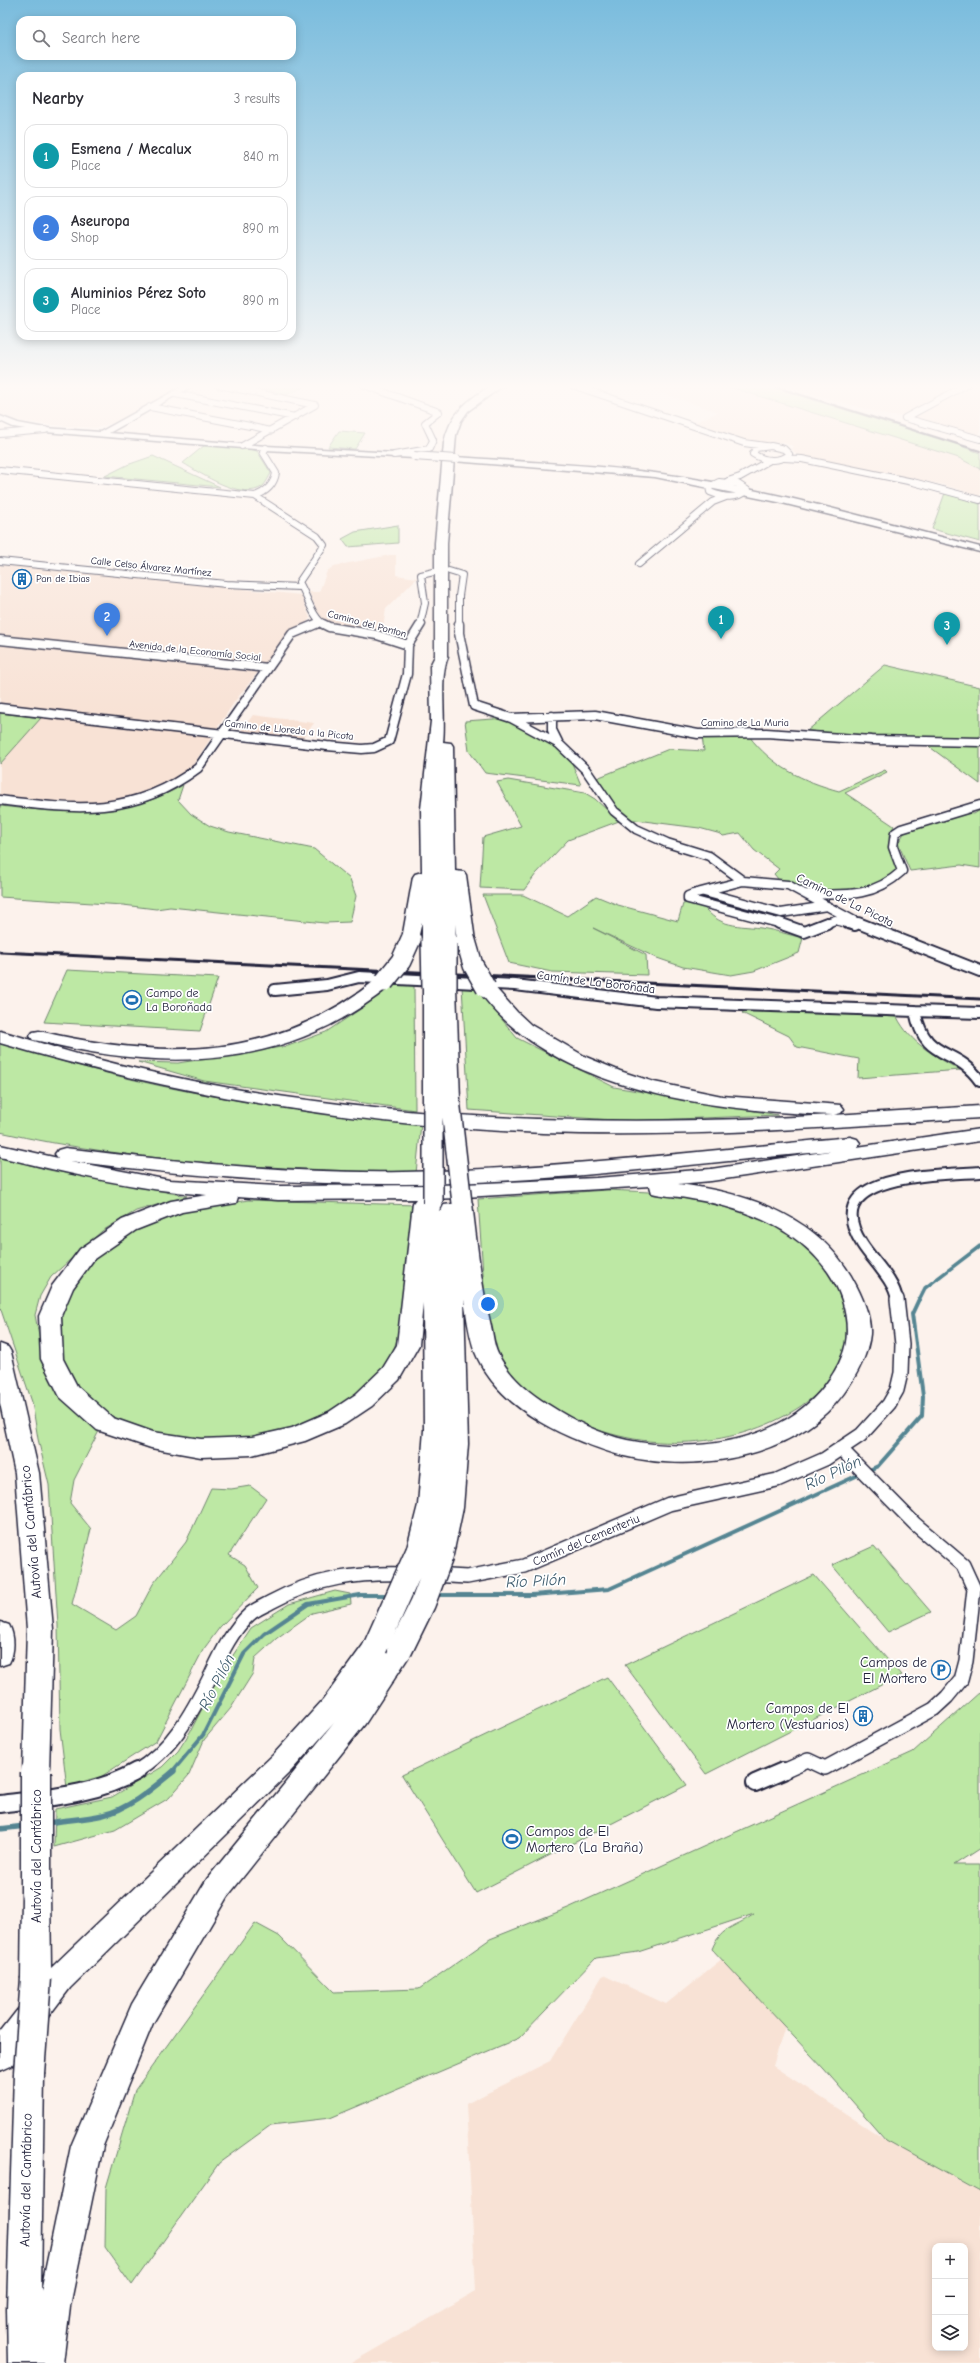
<!DOCTYPE html>
<html lang="en">
<head>
<meta charset="utf-8">
<style>
	body { margin:0; font-family:"Comic Neue",sans-serif; background:#f7f7f7; color:#2b2b33 }
	.controls { position:absolute; right:12px; bottom:12px; display:grid; overflow:hidden; border-radius:8px; box-shadow:0 2px 10px #0003 }
	.controls button { width:36px; height:36px; display:grid; place-items:center; padding:0; border:0; border-bottom:1px solid #e1e1e2; background:#fff; color:#2b2b33; font:20px sans-serif }
	.you { position:absolute; left:488px; top:1304px; width:14px; height:14px; margin:-10px; border:3px solid #fff; border-radius:50%; background:#1a73e8; box-shadow:0 0 0 6px #1a73e833 }
	.badge { display:grid; place-items:center; width:26px; height:26px; border-radius:50%; background:#d93025; color:#fff; font-size:13px; font-weight:700 }
	.pin { position:absolute; translate:-50% -33px; filter:drop-shadow(0 1px 2px #0008) }
	.pin::after { content:''; position:absolute; top:21px; width:14px; height:12px; background:inherit; clip-path:polygon(0 0,100% 0,50% 100%) }
	.list { margin:0; padding:0; list-style:none }
	h2 { display:flex; justify-content:space-between; align-items:center; height:52px; margin:0; padding:0 16px; font-size:17px }
	h2 small { font-size:13px; font-weight:400; color:#7c7c81 }
	.list li { display:grid; grid-template-columns:26px 1fr auto; gap:12px; align-items:center; box-sizing:border-box; height:64px; margin:0 8px 8px; padding:0 8px; border:1px solid #e1e1e2; border-radius:12px }
	.list b { display:block; font-size:15px; white-space:nowrap }
	.list p { margin:0; font-size:13px; white-space:nowrap; color:#7c7c81 }
	.list em { font-size:13px; font-style:normal; color:#7c7c81 }
	.icon { flex:none; width:22px; height:22px; fill:none; stroke:currentColor; stroke-width:2; stroke-linecap:round; stroke-linejoin:round }
	.map { position:relative; flex:none; width:980px; height:2363px; overflow:hidden }
	.search { position:absolute; background:#fff; box-shadow:0 2px 10px #0003; left:16px; top:16px; width:280px; height:44px; display:flex; align-items:center; gap:10px; box-sizing:border-box; padding:0 14px; border-radius:12px; color:#7c7c81; font-size:15px }
	.panel { position:absolute; background:#fff; box-shadow:0 2px 10px #0003; left:16px; top:72px; width:280px; height:268px; border-radius:12px }
	.map>svg:first-child { display:block }
	.built { fill:#f8e2d5; fill-rule:evenodd }
	.green { fill:#bde8a4; stroke:#708570 }
	.lines { fill:none; stroke-linecap:round; stroke-linejoin:round }
	.stream-far2 { stroke:#548592; stroke-width:3.5 }
	.stream-far1 { stroke:#548592; stroke-width:4 }
	.stream { stroke:#548592; stroke-width:5.5 }
	.pedestrian-casing { stroke:#22223b; stroke-width:7 }
	.minor-far4-casing { stroke:#22223b; stroke-width:8 }
	.minor-far3-casing { stroke:#22223b; stroke-width:11 }
	.minor-far2-casing { stroke:#22223b; stroke-width:14 }
	.minor-far1-casing { stroke:#22223b; stroke-width:16 }
	.minor-casing { stroke:#22223b; stroke-width:20 }
	.tertiary-casing { stroke:#22223b; stroke-width:3 }
	.trunk-casing { stroke:#22223b; stroke-width:3 }
	.motorway-casing { stroke:#22223b; stroke-width:3 }
	.pedestrian { stroke:#fff; stroke-width:5 }
	.minor-far4 { stroke:#fff; stroke-width:6 }
	.minor-far3 { stroke:#fff; stroke-width:8 }
	.minor-far2 { stroke:#fff; stroke-width:10 }
	.minor-far1 { stroke:#fff; stroke-width:13 }
	.minor { stroke:#fff; stroke-width:16 }
	.tertiary { fill:#fff; fill-rule:evenodd }
	.trunk { fill:#fff; fill-rule:evenodd }
	.motorway { fill:#fff; fill-rule:evenodd }
	.rail-far1 { stroke:#22223b; stroke-width:2 }
	.rail { stroke:#22223b; stroke-width:3 }
	.tertiary-bridge-casing { stroke:#22223b; stroke-width:10; stroke-linecap:butt }
	.motorway-bridge-far2-casing { stroke:#22223b; stroke-width:22; stroke-linecap:butt }
	.motorway-bridge-far1-casing { stroke:#22223b; stroke-width:27; stroke-linecap:butt }
	.motorway-bridge-casing { stroke:#22223b; stroke-width:33; stroke-linecap:butt }
	.tertiary-bridge { stroke:#fff; stroke-width:8 }
	.motorway-bridge-far2 { stroke:#fff; stroke-width:19 }
	.motorway-bridge-far1 { stroke:#fff; stroke-width:24 }
	.motorway-bridge { stroke:#fff; stroke-width:30 }
	.labels { text-anchor:middle; dominant-baseline:central; stroke-width:3.5; stroke-linejoin:round; paint-order:stroke }
	.far-street-label { font-size:10px; fill:#22223b; stroke:#fff }
	.far-poi-label { font-size:10px; fill:#22223b; stroke:#fff; text-anchor:start }
	.street-label { font-size:12px; fill:#22223b; stroke:#fff }
	.poi-label { font-size:12px; fill:#22223b; stroke:#fff; text-anchor:start }
	.near-street-label { font-size:14px; fill:#22223b; stroke:#fff }
	.near-poi-label { font-size:14px; fill:#22223b; stroke:#fff; text-anchor:end }
	.near-water-label { font-size:16px; font-style:italic; fill:#3f5c6e; stroke:#fff }
</style>
</head>
<body>
<div class="map">
<svg width="980" height="2363" viewBox="0 0 980 2363">
	<rect width="100%" height="100%" fill="#fcf2ec"/>
	<filter id="ink" filterUnits="userSpaceOnUse"><feTurbulence type="fractalNoise" baseFrequency=".025" numOctaves="2"/><feDisplacementMap in="SourceGraphic" scale="8" xChannelSelector="R" yChannelSelector="G"/><feConvolveMatrix kernelMatrix="1 2 1 2 8 2 1 2 1" color-interpolation-filters="sRGB"/></filter>
	<g filter="url(#ink)">
		<path class="built" d="M0,385H186L116,422L96,428L40,424L13,420L0,415Z
			M637,385H723L959,458L980,469V496L944,485L797,455L791,448L793,446L780,442L756,444L693,423L718,412Z
			M782,385H980V435L915,417L890,416Z
			M390,555H396V575L417,578L386,609L382,634L347,630L325,621L318,613L309,592H319L327,571L334,566Z
			M0,565L301,595L310,618L306,623L292,629L269,658L235,701L187,774L166,786L122,800L66,804L0,796V764L40,718L0,713Z
			M253,715L314,723L303,738L241,731Z
			M723,1958L785,2026L773,2066L886,2140L980,2192V2363H351L476,2291L466,2104L550,2061L603,1975L666,2004ZM935,2246H965V2348H935Z"/>
		<path class="green" d="M251,385H308L286,395Z
			M723,385H766L958,445L980,453V469L959,458Z
			M339,431L365,433L355,449L328,447Z
			M205,445L247,448L257,451L271,473C269,477 266,483 263,486C243,502 200,473 183,463Z
			M153,456L220,487L105,476L127,465Z
			M945,493L980,504V542L932,529Z
			M398,525V543L348,547L342,539L355,532Z
			M885,665L980,687V738L930,739L807,731Z
			M0,713L41,718L0,764Z
			M507,718L567,751L581,785L485,773L469,751L465,721Z
			M702,736H749C772,766 802,781 839,791L885,770L887,772L845,793L894,826L889,835L891,855L898,868L897,873L873,890L830,892L779,880L774,874L779,869L754,850L740,833L723,836L721,834L699,828L628,819L608,799L597,778L669,749L704,751Z
			M980,744V784L927,745Z
			M508,780L585,793L595,799L619,821L568,840L536,874L524,890L480,888L483,837L521,826L497,782Z
			M183,785L178,800L191,814L210,826L229,832L314,849L350,879L356,896L350,922L325,923L170,907L156,909L123,905L0,897V806C64,813 125,819 183,785Z
			M980,810V868L961,865L910,871L898,843L906,830L962,813L974,814Z
			M483,895H523L567,916L596,896L618,905L678,921L683,904L699,901C717,927 732,925 761,928C775,930 789,935 803,938L799,953L754,971L731,975L683,967L657,958L593,928L646,955L647,975L552,972L509,963Z
			M67,970L218,978L200,1031L44,1022Z
			M390,985H414L415,1110L204,1081L138,1062L178,1063L288,1046L326,1032L362,1008Z
			M462,986H475L517,1038L614,1087L778,1115L626,1121L469,1110Z
			M747,1009L897,1017C910,1043 935,1056 960,1070L858,1078L859,1059L797,1047L789,1036L742,1013Z
			M0,1043C60,1061 120,1078 181,1090C260,1106 341,1114 421,1124L416,1173C277,1169 136,1163 0,1132Z
			M0,1157L49,1170L187,1196L136,1211L102,1231L51,1277L40,1296L35,1315L42,1352L50,1377L62,1398L99,1431L74,1480L70,1503L91,1529L72,1604L116,1630L136,1616L153,1584L186,1542L211,1488L231,1489L250,1486L266,1498L229,1555L245,1565L258,1588L220,1627L203,1650L156,1741L99,1778L67,1788L60,1729L58,1625L49,1485L38,1439L32,1402L0,1307Z
			M607,1190C646,1192 686,1192 723,1204C800,1227 883,1286 834,1375C827,1387 812,1398 801,1406C733,1452 631,1455 560,1412C550,1406 538,1401 529,1393C514,1379 491,1350 487,1330C484,1317 485,1302 484,1289C482,1259 480,1229 478,1199Z
			M248,1200L416,1205L401,1328L390,1360L355,1396L317,1420L266,1437L216,1443L166,1437L121,1422L93,1403L71,1378L60,1351L58,1319L69,1288L95,1257L129,1231L182,1211Z
			M874,1546L931,1612L888,1632L832,1565Z
			M814,1575L901,1675L706,1774L625,1665Z
			M335,1591L350,1594L351,1604L312,1613L277,1638L255,1658L253,1673L231,1708L204,1740L189,1775L169,1798L115,1830L54,1847L55,1809L112,1797L162,1767L178,1751L190,1732L218,1678L251,1628L289,1604Z
			M607,1677L687,1785L476,1893L402,1775Z
			M980,1692V1848L954,1865H980V2192L886,2140L824,2069L712,1949C721,1926 739,1926 754,1914L638,1952L596,1958L519,2038L330,2118L271,2125L219,2163L132,2285L105,2247L106,2188L135,2090L255,1923L279,1936L334,1992L419,1989L490,1939L568,1908L913,1752Z"/>
		<g class="lines">
			<path class="stream-far2" d="M919,1300L925,1288L980,1246"/>
			<path class="stream-far1" d="M436,1595H532L609,1589L878,1466L922,1416L923,1396L912,1314L919,1299
				M172,1772L203,1735L244,1654L264,1634L308,1604L360,1595H389"/>
			<path class="stream" d="M47,1823C65,1820 85,1819 103,1815C129,1809 153,1788 174,1771
				M0,1829L25,1826"/>
			<defs>
				<path id="pedestrian" d="M250,426L272,431"/>
				<path id="minor-far4" d="M219,385L315,405L242,446
					M364,385L439,412L425,423L433,440L429,449L394,455
					M572,385L744,443L766,446
					M966,385L905,418L980,439
					M175,394L295,417
					M150,407L250,426
					M0,434L45,430
					M771,446L784,449L789,454C779,463 764,461 753,454L756,448Z
					M266,448L263,452L276,473C274,485 266,492 255,496L317,536L324,545L299,582C307,595 312,618 325,625
					M784,458L802,459L913,482L980,500
					M0,470L255,496
					M728,481L740,477L770,460
					M719,482L738,484L747,490C737,500 722,497 710,492L709,487Z
					M0,561L226,584L300,587
					M639,564L713,502L726,497
					M449,571L462,575L459,596V625
					M313,625L320,622
					M420,625L425,603L421,575L434,572"/>
				<path id="minor-far3" d="M323,624L329,627L377,635L408,645
					M459,624V633L474,706L511,718L559,744L586,770L614,811L636,829L667,843L709,856L743,881L788,885L860,924
					M0,640L268,668
					M0,708L327,746L362,749L374,748L389,741L407,674L408,645L421,624
					M552,716V730L559,744
					M511,718L595,715L698,734L766,733L872,740L980,742
					M0,800C76,810 133,817 198,768L292,634L316,624
					M743,881L693,894L688,896V899L782,924
					M704,892L781,913L827,906
					M808,894C845,895 873,898 902,871L893,847L895,833L901,829L980,805
					M824,924L835,920L852,924"/>
				<path id="minor-far2" d="M779,923L804,932L827,923
					M848,923L855,925
					M858,923L980,971
					M275,990L327,985L359,977L515,985L656,1002L915,1011
					M980,1013L915,1011C925,1063 955,1045 980,1081
					M897,1300C895,1281 872,1260 862,1244C815,1172 941,1175 980,1172"/>
				<path id="minor-far1" d="M432,1575L467,1577L524,1566L669,1504L777,1480L825,1459L861,1435L889,1404L897,1390L901,1373L902,1344L897,1299
					M135,1772C172,1750 192,1713 211,1675C221,1654 232,1630 250,1614C256,1609 264,1606 271,1602C315,1578 359,1572 409,1574
					M781,1772L808,1760L825,1768L934,1709L947,1697L961,1680L966,1661L974,1589L963,1565L915,1524L841,1449"/>
				<path id="minor" d="M755,1783L783,1771
					M0,1804C46,1798 96,1795 137,1771"/>
				<path id="tertiary" d="M185,385H194L109,433L266,446L414,454L418,456L414,458L266,450L45,432L13,427L0,421V416L18,423L45,428L100,432Z
					M456,457C522,462 590,464 655,473C765,487 873,520 980,547V552L778,502L655,477L453,461L452,459Z"/>
				<path id="trunk" d="M492,385H504L468,411L461,421L456,435L447,543V657L441,661L435,657V543L444,443C450,414 467,400 492,385Z"/>
				<path id="motorway" d="M441,653L448,657C439,676 446,718 443,742L451,743L453,746L455,871L464,872L466,875L475,941L472,945H460L457,941L455,924L456,940L453,944L447,945L439,941L437,945H425L422,941V922L417,943H405L402,939L413,877L415,874L422,872L421,809L431,721L430,666L436,654Z
					M384,977L390,978L393,982L390,986C285,1071 165,1072 39,1041L33,1040L30,1036L33,1032L39,1031C163,1060 274,1062 378,978Z
					M432,982L440,985L447,982L453,983L456,987L460,1100L457,1104L450,1106L442,1103L440,1106L433,1108L426,1106L423,1102V987L426,983Z
					M486,983L492,984L517,1012L531,1025L586,1057L620,1071L654,1082L722,1096L841,1105L844,1109L841,1113L834,1115L980,1106V1118C835,1127 689,1138 543,1133C358,1126 177,1095 0,1043V1031C27,1038 54,1048 81,1055C130,1068 180,1079 230,1088C430,1123 631,1126 833,1115C716,1111 550,1093 477,988L480,984Z
					M980,1129V1141L711,1181L678,1184C751,1193 823,1218 857,1287C864,1301 871,1318 870,1334C868,1356 856,1376 844,1393C797,1457 698,1474 624,1456C610,1453 595,1447 582,1442C539,1425 493,1397 475,1352C469,1336 467,1317 464,1300L468,1444L463,1508L453,1555L450,1562L441,1564L432,1562L429,1554L427,1559L418,1561L409,1559L406,1552L418,1505L424,1430L423,1303L419,1345L399,1380L372,1406L345,1424L305,1441L252,1455L201,1457L151,1448L97,1430L60,1397L41,1359L39,1316L52,1286L80,1249L122,1220L171,1201L207,1195C137,1190 68,1173 0,1157V1145L58,1158L55,1154L58,1150L65,1148C178,1162 291,1174 404,1172C553,1169 702,1151 850,1137L857,1139L860,1143L857,1147ZM830,1151L711,1169L596,1178L440,1185L278,1186L169,1180L70,1161C181,1175 291,1185 403,1184C546,1183 688,1164 830,1151ZM650,1186L652,1193C663,1196 674,1196 686,1198C712,1202 739,1209 763,1220C798,1236 830,1263 842,1300C852,1334 847,1356 826,1384C782,1443 695,1454 627,1440C600,1434 572,1420 549,1405C529,1393 509,1376 498,1354C494,1346 493,1335 491,1326C481,1285 477,1244 472,1203L469,1198L465,1197ZM238,1197L278,1200L416,1199L413,1203L397,1345L383,1368L356,1394L329,1412L292,1428L252,1437L201,1439L153,1432L113,1418L77,1386L63,1359L61,1316L73,1288L94,1259L136,1230L182,1212L236,1203ZM455,1198L452,1204L444,1205L441,1211L433,1208V1203L430,1199L458,1198Z
					M0,1344L8,1347L11,1352L39,1473L53,1629L49,1772L45,1780L36,1784L27,1780L23,1772L27,1629L15,1473L0,1403Z
					M0,1622L9,1625C15,1636 15,1652 9,1663L0,1666Z
					M375,1638L384,1641L388,1648C393,1639 400,1640 409,1643L413,1650L365,1724L227,1897L153,2023L103,2146L70,2306L63,2363H8L7,2309L14,2073L18,2063L29,2058L40,2063L44,2073L41,2291L71,2146L132,2004L207,1879L334,1723L291,1771L70,1988L11,2066L0,2071V2032L33,1990L26,1988L21,1978L22,1893L26,1884L36,1880L46,1884L50,1893L51,1968L273,1755L323,1700L366,1641Z"/>
			</defs>
			<use href="#pedestrian" class="pedestrian-casing"/>
			<use href="#minor-far4" class="minor-far4-casing"/>
			<use href="#minor-far3" class="minor-far3-casing"/>
			<use href="#minor-far2" class="minor-far2-casing"/>
			<use href="#minor-far1" class="minor-far1-casing"/>
			<use href="#minor" class="minor-casing"/>
			<use href="#tertiary" class="tertiary-casing"/>
			<use href="#trunk" class="trunk-casing"/>
			<use href="#motorway" class="motorway-casing"/>
			<use href="#pedestrian" class="pedestrian"/>
			<use href="#minor-far4" class="minor-far4"/>
			<use href="#minor-far3" class="minor-far3"/>
			<use href="#minor-far2" class="minor-far2"/>
			<use href="#minor-far1" class="minor-far1"/>
			<use href="#minor" class="minor"/>
			<use href="#tertiary" class="tertiary"/>
			<use href="#trunk" class="trunk"/>
			<use href="#motorway" class="motorway"/>
			<path class="rail-far1" d="M770,385L980,451"/>
			<path class="rail" d="M0,952L980,999"/>
			<defs>
				<path id="tertiary-bridge" d="M414,456L456,459"/>
				<path id="motorway-bridge-far2" d="M447,940V987
					M431,941L432,987
					M466,941L473,965L486,988
					M384,982L401,961L411,939
					M450,1100L462,1203
					M433,1102V1203"/>
				<path id="motorway-bridge-far1" d="M375,1648L418,1552
					M400,1650L423,1603L441,1555"/>
				<path id="motorway-bridge" d="M36,1772V1893
					M29,2073L36,1978"/>
			</defs>
			<use href="#tertiary-bridge" class="tertiary-bridge-casing"/>
			<use href="#motorway-bridge-far2" class="motorway-bridge-far2-casing"/>
			<use href="#motorway-bridge-far1" class="motorway-bridge-far1-casing"/>
			<use href="#motorway-bridge" class="motorway-bridge-casing"/>
			<use href="#tertiary-bridge" class="tertiary-bridge"/>
			<use href="#motorway-bridge-far2" class="motorway-bridge-far2"/>
			<use href="#motorway-bridge-far1" class="motorway-bridge-far1"/>
			<use href="#motorway-bridge" class="motorway-bridge"/>
		</g>
	</g>
	<linearGradient id="sky" x2="0" y2="1"><stop stop-color="#7abcdd"/><stop offset="0.54" stop-color="#fef9f6"/><stop offset="1" stop-color="#fef9f6" stop-opacity="0"/></linearGradient>
	<rect width="980" height="716" fill="url(#sky)"/>
	<defs>
		<symbol id="building-ring" viewBox="-11 -11 22 22"><circle r="9.5" fill="#fff" stroke="#1f6fb2" stroke-width="1.5"/><path d="M-4-6H4V6H1V3H-1V6H-4ZM-2.5-4.3h1.7v1.8h-1.7ZM.8-4.3h1.7v1.8H.8ZM-2.5-1h1.7V.8h-1.7ZM.8-1h1.7V.8H.8Z" fill="#1f6fb2"/></symbol>
		<symbol id="stadium-ring" viewBox="-11 -11 22 22"><circle r="9.5" fill="#fff" stroke="#1f6fb2" stroke-width="1.5"/><path d="M0-5a6.5 5 0 1 0 0 10a6.5 5 0 1 0 0-10ZM-3.5-1.8h7v3.6h-7Z" fill="#1f6fb2"/></symbol>
		<symbol id="parking-ring" viewBox="-11 -11 22 22"><circle r="9.5" fill="#fff" stroke="#1f6fb2" stroke-width="1.5"/><path d="M-3.5-5.5H1a3.5 3.5 0 0 1 0 7H-1V5.5H-3.5ZM-1-3.4V-.6H.8a1.4 1.4 0 0 0 0-2.8Z" fill="#1f6fb2"/></symbol>
	</defs>
	<g fill-rule="evenodd">
		<use href="#building-ring" x="11" y="568" width="22" height="22"/>
		<use href="#stadium-ring" x="121" y="989" width="22" height="22"/>
		<use href="#parking-ring" x="930" y="1659" width="22" height="22"/>
		<use href="#building-ring" x="852" y="1705" width="22" height="22"/>
		<use href="#stadium-ring" x="501" y="1828" width="22" height="22"/>
	</g>
	<g class="labels">
		<g class="far-street-label">
			<text transform="translate(151 567) rotate(6)">Calle Celso Álvarez Martínez</text>
			<text transform="translate(367 624) rotate(15)">Camino del Ponton</text>
			<text transform="translate(195 651) rotate(6)">Avenida de la Economía Social</text>
			<text x="745" y="723">Camino de La Muria</text>
			<text transform="translate(289 730) rotate(6)">Camino de Lloreda a la Picota</text>
		</g>
		<g class="far-poi-label">
			<text x="36" y="579">Pan de Ibias</text>
		</g>
		<g class="street-label">
			<text transform="translate(845 900) rotate(26)">Camino de La Picota</text>
			<text transform="translate(596 982) rotate(7)">Camín de La Boroñada</text>
			<text transform="translate(586 1540) rotate(-23)">Camín del Cementeriu</text>
		</g>
		<g class="poi-label">
			<text x="146" y="993">Campo de<tspan x="146" dy="14">La Boroñada</tspan></text>
		</g>
		<g class="near-street-label">
			<text transform="translate(31 1532) rotate(-95)">Autovía del Cantábrico</text>
			<text transform="translate(36 1856) rotate(-90)">Autovía del Cantábrico</text>
			<text transform="translate(26 2180) rotate(-89)">Autovía del Cantábrico</text>
		</g>
		<g class="near-poi-label">
			<text x="927" y="1662">Campos de<tspan x="927" dy="16">El Mortero</tspan></text>
			<text x="849" y="1708">Campos de El<tspan x="849" dy="16">Mortero (Vestuarios)</tspan></text>
			<text x="526" y="1831" text-anchor="start">Campos de El<tspan x="526" dy="16">Mortero (La Braña)</tspan></text>
		</g>
		<g class="near-water-label">
			<text transform="translate(833 1473) rotate(-25)">Río Pilón</text>
			<text transform="translate(536 1581) rotate(-3)">Río Pilón</text>
			<text transform="translate(217 1682) rotate(-63)">Río Pilón</text>
		</g>
	</g>
</svg>
<div class="controls">
<button>+</button>
<button>−</button>
<button><svg class="icon" aria-label="layers" viewBox="0 0 24 24"><path d="M12 4l9 5-9 5-9-5zM3 14l9 5 9-5"/></svg></button>
</div>
<div class="you"></div>
<div class="pin badge" style="left:721px;top:639px;background:#0f9aa8">1</div>
<div class="pin badge" style="left:107px;top:636px;background:#3f7fe0">2</div>
<div class="pin badge" style="left:947px;top:645px;background:#0f9aa8">3</div>
<div class="search"><svg class="icon" aria-label="search" viewBox="0 0 24 24"><circle cx="10" cy="10" r="6"/><path d="M15 15l6 6"/></svg>Search here</div>
<section class="panel">
<h2>Nearby<small>3 results</small></h2>
<ul class="list">
<li><span class="badge" style="background:#0f9aa8">1</span><div><b>Esmena / Mecalux</b><p>Place</p></div><em>840 m</em></li>
<li><span class="badge" style="background:#3f7fe0">2</span><div><b>Aseuropa</b><p>Shop</p></div><em>890 m</em></li>
<li><span class="badge" style="background:#0f9aa8">3</span><div><b>Aluminios Pérez Soto</b><p>Place</p></div><em>890 m</em></li>
</ul>
</section>
</div>
</body>
</html>
